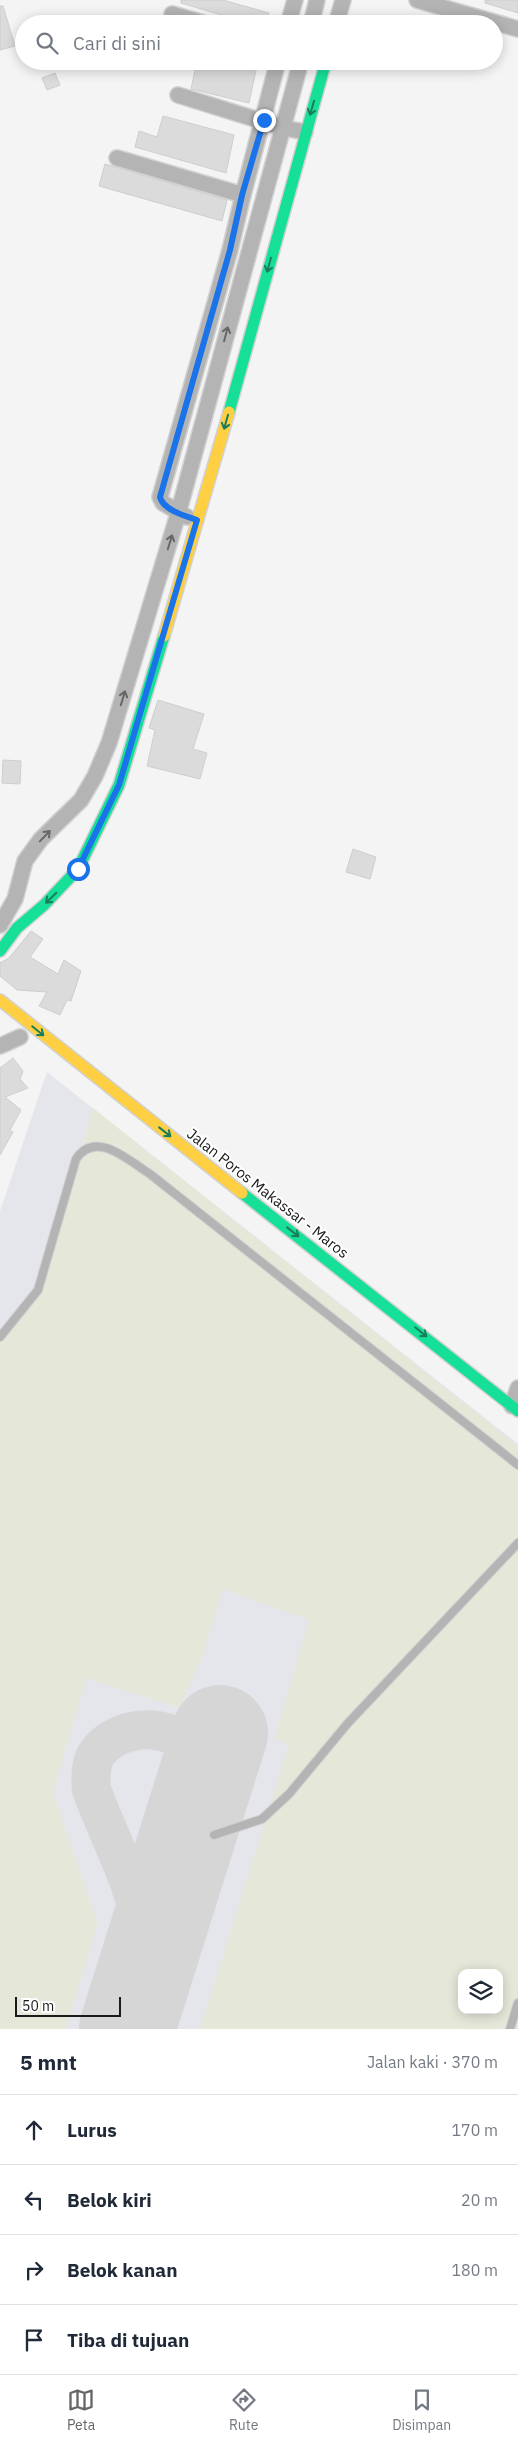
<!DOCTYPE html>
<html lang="id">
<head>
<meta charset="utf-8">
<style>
	body { margin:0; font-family:"IBM Plex Sans",sans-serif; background:#f6f6f7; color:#1f2937 }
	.controls { position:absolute; right:15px; bottom:15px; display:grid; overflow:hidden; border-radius:10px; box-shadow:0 2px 12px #0003 }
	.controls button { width:45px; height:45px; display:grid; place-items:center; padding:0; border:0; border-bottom:1px solid #e0e1e3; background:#fff; color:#1f2937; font:25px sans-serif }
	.scale { position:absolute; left:15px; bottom:12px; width:106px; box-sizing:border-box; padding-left:5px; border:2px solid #1a1a1b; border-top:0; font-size:14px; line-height:18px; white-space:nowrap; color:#1a1a1b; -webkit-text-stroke:4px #fff; paint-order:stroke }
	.stop { position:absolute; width:15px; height:15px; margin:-11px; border:4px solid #1a73e8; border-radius:50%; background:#fff }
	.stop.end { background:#1a73e8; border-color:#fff; box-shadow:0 1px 5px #0008 }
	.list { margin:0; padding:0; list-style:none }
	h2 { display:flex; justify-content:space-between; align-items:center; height:65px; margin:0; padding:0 20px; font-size:21px }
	h2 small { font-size:16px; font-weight:400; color:#747a83 }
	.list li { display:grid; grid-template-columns:32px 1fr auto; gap:15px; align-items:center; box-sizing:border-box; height:70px; padding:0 20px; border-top:1px solid #e0e1e3 }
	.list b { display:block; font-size:19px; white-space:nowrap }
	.list em { font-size:16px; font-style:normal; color:#747a83 }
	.icon { flex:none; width:28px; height:28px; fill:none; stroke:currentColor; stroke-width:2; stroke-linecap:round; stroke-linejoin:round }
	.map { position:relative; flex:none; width:518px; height:2029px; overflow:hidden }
	.search { position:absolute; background:#fff; box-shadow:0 2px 12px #0003; left:15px; right:15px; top:15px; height:55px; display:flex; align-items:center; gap:12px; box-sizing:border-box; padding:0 18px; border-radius:28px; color:#747a83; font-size:19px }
	.sheet { height:345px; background:#fff }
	nav { display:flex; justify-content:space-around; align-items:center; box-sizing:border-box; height:70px; border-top:1px solid #e0e1e3; background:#fff; font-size:14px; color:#747a83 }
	nav a { display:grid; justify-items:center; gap:2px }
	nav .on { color:#666667 }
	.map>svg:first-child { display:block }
	.built { fill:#e5e6eb; fill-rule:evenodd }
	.green { fill:#e5e7d9; fill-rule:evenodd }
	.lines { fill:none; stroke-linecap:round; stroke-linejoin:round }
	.taxiway { stroke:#d6d6d6; stroke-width:39 }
	.runway { stroke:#d6d6d6; stroke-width:96 }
	.building { fill:#dbdbdb; stroke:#cecece }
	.lane-casing { stroke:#d1d1d1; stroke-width:10 }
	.street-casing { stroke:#d1d1d1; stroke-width:18 }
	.fast-casing { stroke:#d1d1d1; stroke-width:14 }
	.slow-casing { stroke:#d1d1d1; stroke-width:14 }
	.lane { stroke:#b5b4b4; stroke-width:8 }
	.street { stroke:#b5b4b4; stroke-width:15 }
	.fast { stroke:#16e098; stroke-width:11 }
	.slow { stroke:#ffcf43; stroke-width:11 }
	.oneway { stroke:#187d5a }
	.oneway2 { stroke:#686768 }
	.route { stroke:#1a73e8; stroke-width:6 }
	.labels { text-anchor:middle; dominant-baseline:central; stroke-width:4; stroke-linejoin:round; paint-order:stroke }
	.street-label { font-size:15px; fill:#1a1a1b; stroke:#fff }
</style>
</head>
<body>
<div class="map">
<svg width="518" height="2029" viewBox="0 0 518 2029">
	<rect width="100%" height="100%" fill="#f4f4f4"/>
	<path class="built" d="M47,1072L518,1444V2029H0V1211ZM462,1973H499V2010H462Z"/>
	<path class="green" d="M93,1108L518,1446V2014L513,2029H200L289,1745L274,1739L309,1620L223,1589L202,1657L180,1708L86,1678L53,1793L98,1924L65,2029H0V1343L2,1335L45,1281ZM462,1973H499V2010H462Z"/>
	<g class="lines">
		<path class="taxiway" d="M141,1984C142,1968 143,1951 142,1934C137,1886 107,1834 91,1788C91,1777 90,1765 96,1755C107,1737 132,1728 153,1730C180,1733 224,1757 228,1787C229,1801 223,1814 218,1827C207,1850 192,1868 173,1883"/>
		<path class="runway" d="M127,2029L220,1733"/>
	</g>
	<path class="building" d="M181,0H223L269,13L266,24H252L181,3Z
		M485,0H518V13L485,3Z
		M0,6H3L15,46L0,50Z
		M197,61H258L249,103L191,89Z
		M55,73L60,85L47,90L42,78Z
		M163,116L234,135L226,173L135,147L139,131L157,137Z
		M105,164L227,200L222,221L99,186Z
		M158,700L204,714L193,749L207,753L200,779L147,766L155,730L149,728Z
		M3,760L21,761L20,784L2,783Z
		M353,849L376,857L370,879L346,872Z
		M31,931L43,939L30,957L58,974L64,960L81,971L71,1001L67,1000L60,1015L39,1006L47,992L17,990L0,976V963L9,958Z
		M13,1058L23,1071L20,1079L28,1088L5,1097L21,1110L10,1130L13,1132L0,1155V1068Z"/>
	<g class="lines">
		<defs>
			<path id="lane" d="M0,1337L38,1290L76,1159C96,1129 129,1161 150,1174L518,1465
				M214,1835L262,1819L289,1794L348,1723L518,1543
				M510,2029L518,2003"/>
			<path id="street" d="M417,0L518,29
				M172,14L206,24
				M288,24L295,0
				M311,24L317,0
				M336,24L343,0
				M178,95L284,128L305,132
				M117,158L243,195L278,61
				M187,517L163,503L160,497L230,250L243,195
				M0,925L15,899L25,861L41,839L81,800L95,776L109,743L178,514L301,61
				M0,1046L20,1037
				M512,1406L518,1388"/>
			<path id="fast" d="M229,412L326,61
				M0,951L17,928L44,905L78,869L119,785L164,636
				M242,1193L518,1411"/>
			<path id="slow" d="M164,636L229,412
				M0,1000L242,1193"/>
		</defs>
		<use href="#lane" class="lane-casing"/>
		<use href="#street" class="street-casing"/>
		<use href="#fast" class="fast-casing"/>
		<use href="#slow" class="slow-casing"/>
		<use href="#lane" class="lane"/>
		<use href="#street" class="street"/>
		<use href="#fast" class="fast"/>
		<use href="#slow" class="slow"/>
	</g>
	<defs><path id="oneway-shaft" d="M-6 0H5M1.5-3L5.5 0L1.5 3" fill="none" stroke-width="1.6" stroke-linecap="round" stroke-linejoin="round" transform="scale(1.25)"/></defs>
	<g class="oneway">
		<use href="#oneway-shaft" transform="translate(312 108) rotate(106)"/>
		<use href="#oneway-shaft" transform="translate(269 265) rotate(105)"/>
		<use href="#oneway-shaft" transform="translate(226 422) rotate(106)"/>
		<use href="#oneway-shaft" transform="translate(51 898) rotate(136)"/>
		<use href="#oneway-shaft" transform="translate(38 1031) rotate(39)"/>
		<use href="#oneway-shaft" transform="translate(165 1132) rotate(38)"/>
		<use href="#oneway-shaft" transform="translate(293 1232) rotate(38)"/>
		<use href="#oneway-shaft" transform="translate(421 1332) rotate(39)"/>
	</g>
	<g class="oneway2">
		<use href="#oneway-shaft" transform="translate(226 334) rotate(-75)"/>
		<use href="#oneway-shaft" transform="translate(170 542) rotate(-73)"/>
		<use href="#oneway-shaft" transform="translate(123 698) rotate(-73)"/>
		<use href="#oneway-shaft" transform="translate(45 836) rotate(-46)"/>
	</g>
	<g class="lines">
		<path class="route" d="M78,869L119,785L197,520C185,516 163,510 160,497L230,250L242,195L264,120"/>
	</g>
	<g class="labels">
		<g class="street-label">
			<text transform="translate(268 1193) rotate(38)">Jalan Poros Makassar - Maros</text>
		</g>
	</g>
</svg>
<div class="controls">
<button><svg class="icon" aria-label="layers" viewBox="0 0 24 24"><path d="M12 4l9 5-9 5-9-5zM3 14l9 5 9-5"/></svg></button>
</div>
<div class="scale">50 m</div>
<div class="stop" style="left:78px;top:869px"></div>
<div class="stop end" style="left:264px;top:120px"></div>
<div class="search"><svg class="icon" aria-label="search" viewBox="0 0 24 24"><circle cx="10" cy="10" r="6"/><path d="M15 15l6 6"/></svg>Cari di sini</div>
</div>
<section class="sheet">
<h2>5 mnt<small>Jalan kaki · 370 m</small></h2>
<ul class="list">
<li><svg class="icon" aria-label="ahead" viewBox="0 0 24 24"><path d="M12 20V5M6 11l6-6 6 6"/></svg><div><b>Lurus</b></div><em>170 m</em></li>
<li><svg class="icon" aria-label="left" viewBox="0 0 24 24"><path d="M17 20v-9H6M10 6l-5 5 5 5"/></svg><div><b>Belok kiri</b></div><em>20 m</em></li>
<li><svg class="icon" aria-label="right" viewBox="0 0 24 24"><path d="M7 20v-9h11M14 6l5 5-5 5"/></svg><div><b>Belok kanan</b></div><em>180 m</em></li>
<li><svg class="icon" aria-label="arrive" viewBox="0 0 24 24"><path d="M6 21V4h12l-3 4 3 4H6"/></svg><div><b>Tiba di tujuan</b></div></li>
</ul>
</section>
<nav>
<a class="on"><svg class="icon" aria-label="map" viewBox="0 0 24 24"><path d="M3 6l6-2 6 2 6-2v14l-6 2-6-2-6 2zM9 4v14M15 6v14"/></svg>Peta</a>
<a><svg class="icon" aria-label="directions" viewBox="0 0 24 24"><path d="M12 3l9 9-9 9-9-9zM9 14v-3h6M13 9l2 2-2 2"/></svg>Rute</a>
<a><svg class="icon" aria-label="saved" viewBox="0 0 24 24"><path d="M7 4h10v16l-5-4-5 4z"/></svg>Disimpan</a>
</nav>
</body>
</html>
